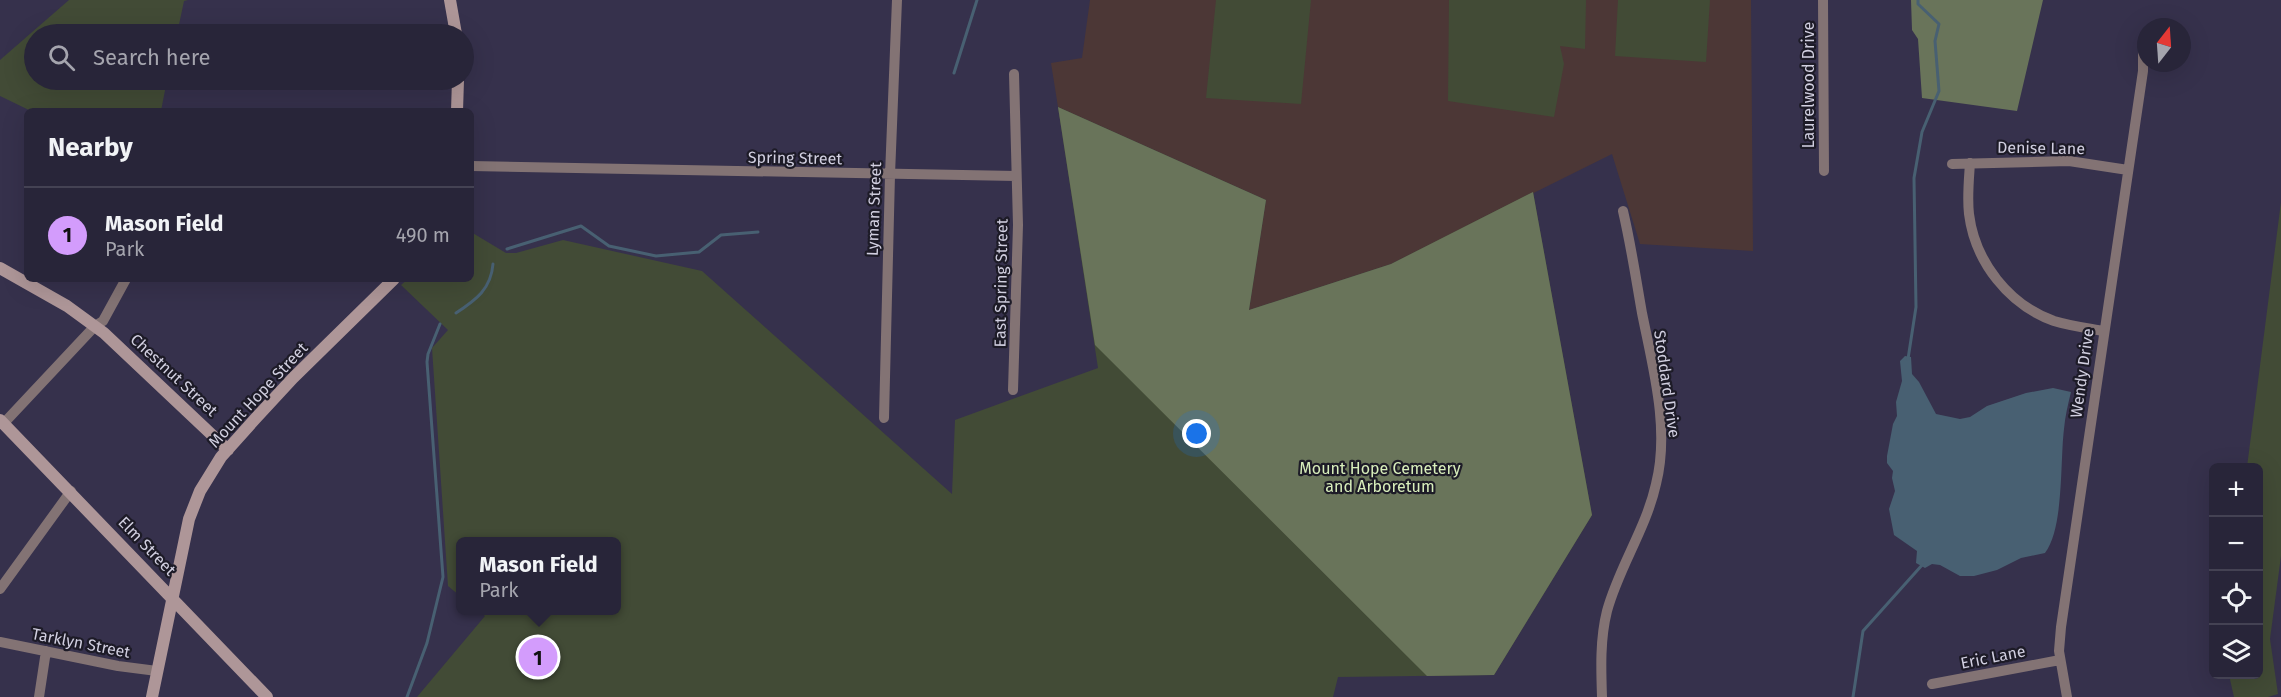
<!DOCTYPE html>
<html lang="en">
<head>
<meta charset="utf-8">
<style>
	body { margin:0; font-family:"Fira Sans",sans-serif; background:#302d41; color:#f1f3f6 }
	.controls { position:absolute; right:18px; bottom:18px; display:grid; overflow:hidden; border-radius:9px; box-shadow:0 6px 24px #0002 }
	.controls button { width:54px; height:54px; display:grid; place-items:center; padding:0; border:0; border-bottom:2px solid #444253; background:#282539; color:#f1f3f6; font:30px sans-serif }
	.compass { position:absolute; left:2137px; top:18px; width:54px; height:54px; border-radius:50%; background:#282539; box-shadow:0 6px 24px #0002; rotate:17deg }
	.you { position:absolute; left:1197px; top:434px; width:21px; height:21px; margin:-15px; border:4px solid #fff; border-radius:50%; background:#1a73e8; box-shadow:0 0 0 9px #1a73e833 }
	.badge { display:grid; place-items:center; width:39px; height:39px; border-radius:50%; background:#d39cfc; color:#111; font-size:20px; font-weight:700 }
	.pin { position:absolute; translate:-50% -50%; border:3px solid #fff; box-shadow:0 2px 6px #0006 }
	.popup { position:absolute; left:456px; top:537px; width:165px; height:78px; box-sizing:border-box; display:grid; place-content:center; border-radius:9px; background:#282539; filter:drop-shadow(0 2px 4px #0005); font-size:20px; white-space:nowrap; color:#a5a5ae }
	.popup b { font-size:22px; color:#f1f3f6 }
	.popup::after { content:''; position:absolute; left:50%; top:100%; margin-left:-12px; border:12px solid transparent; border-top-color:#282539 }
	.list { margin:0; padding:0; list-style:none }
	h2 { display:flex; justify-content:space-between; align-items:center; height:78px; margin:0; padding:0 24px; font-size:26px }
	h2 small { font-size:20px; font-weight:400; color:#a5a5ae }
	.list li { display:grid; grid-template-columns:39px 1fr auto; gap:18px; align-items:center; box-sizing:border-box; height:96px; padding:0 24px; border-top:2px solid #444253 }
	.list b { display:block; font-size:22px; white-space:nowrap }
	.list p { margin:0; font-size:20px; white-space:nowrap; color:#a5a5ae }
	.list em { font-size:20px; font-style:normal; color:#a5a5ae }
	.icon { flex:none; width:33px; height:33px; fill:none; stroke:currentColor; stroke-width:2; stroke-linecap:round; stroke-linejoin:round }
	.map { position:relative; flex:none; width:2281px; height:697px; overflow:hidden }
	.search { position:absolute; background:#282539; box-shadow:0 6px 24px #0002; left:24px; top:24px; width:450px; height:66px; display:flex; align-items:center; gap:15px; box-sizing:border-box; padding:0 21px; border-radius:33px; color:#a5a5ae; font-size:22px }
	.panel { position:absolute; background:#282539; box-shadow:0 6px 24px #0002; left:24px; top:108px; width:450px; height:174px; border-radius:9px }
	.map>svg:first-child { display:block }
	.education { fill:#4c3736 }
	.green { fill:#424b36 }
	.forest { fill:#69745a }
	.water { fill:#486072 }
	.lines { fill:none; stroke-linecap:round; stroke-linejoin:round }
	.stream { stroke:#486072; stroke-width:3 }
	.street { stroke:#837374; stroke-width:10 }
	.secondary { stroke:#ae9698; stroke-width:12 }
	.labels { text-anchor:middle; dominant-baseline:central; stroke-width:4.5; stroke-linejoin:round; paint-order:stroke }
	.street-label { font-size:16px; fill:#d1cfe0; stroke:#1d1b27 }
	.park-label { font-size:16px; fill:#d8eebb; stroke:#1d1b27 }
</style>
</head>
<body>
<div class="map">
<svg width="2281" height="697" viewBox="0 0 2281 697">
	<rect width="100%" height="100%" fill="#36314c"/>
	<path class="education" d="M1090,0H1751L1753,251L1640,244L1612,154L1391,264L1249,310L1266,200L1058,107L1051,63L1082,58Z"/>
	<path class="green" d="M69,0H188L184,1L177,34H34V80H167L161,111H31L0,96V60Z
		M1216,0H1311L1301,104L1206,98Z
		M1449,0H1586L1585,49L1560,46L1564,64L1554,117L1448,101Z
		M1618,0H1710L1706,62L1615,56Z
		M1058,107L1266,200L1249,310L1391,264L1533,192L1592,515L1494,675L1338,677L1333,697H417L485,616L478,611L616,610V542H460V596L448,586L432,348L448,330L401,285L408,279H471V232L506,253H516L563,240L702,271L952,494L955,420L1098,368Z
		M2281,202V556L2270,639L2278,694L2268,697H2234L2229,675L2258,674V468L2247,467Z"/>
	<path class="forest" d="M1911,0H2043L2017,111L1922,98L1918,39L1912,30Z
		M1058,107L1266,200L1249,310L1391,264L1533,192L1592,515L1494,675L1427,676L1095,345Z"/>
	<path class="water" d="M1905,356L1911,357L1912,374L1919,382L1936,414L1960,419L1970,417L1987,406L2026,393L2053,388L2071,392C2068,404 2065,417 2064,429C2060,462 2064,528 2045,553L2021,558L1997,570L1974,576H1960L1940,565L1932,564L1925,568L1916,563L1917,551L1894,535L1889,509L1895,491L1892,478L1893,471L1887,463V456L1893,424L1897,416L1896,402L1902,381L1900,361Z"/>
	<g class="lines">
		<path class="stream" d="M954,73L977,0
			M507,249L581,226L609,246L656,256L699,252L721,235L758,232
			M456,313C476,300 491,289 493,264
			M1908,359L1916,307L1914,178L1922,132L1939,91L1935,41L1939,24L1918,4V0
			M407,697L427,643L443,577L427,362L428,354L440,324
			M1853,697L1863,631L1923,564"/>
		<path class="street" d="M1823,0L1824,171
			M1970,163C1969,179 1967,197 1969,214C1975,262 2009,305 2054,321C2070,326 2087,328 2104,331
			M1952,164L2069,161L2128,170
			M471,166L1016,176
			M1013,390L1018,225L1014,74
			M884,418L890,175L897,0
			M4,423L95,326L103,321L126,279
			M0,589L71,491
			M0,642L118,666L157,671
			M1932,684L2060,660
			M39,697L46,651
			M1602,697C1601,668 1600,639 1607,611C1619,567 1646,529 1656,484C1670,429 1653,368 1642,313C1636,279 1631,245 1623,211
			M2067,697L2059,651L2061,627L2143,71V53"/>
		<path class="secondary" d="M450,0L456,34
			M457,111L458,80
			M0,268L67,306L104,333L228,450
			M0,420L267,697
			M152,697L189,519L200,491L221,457L255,419L293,378L394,279"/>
	</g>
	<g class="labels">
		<g class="street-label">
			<text transform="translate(1808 85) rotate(-90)">Laurelwood Drive</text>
			<text transform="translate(2041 148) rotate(1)">Denise Lane</text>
			<text transform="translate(795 158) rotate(1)">Spring Street</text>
			<text transform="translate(874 209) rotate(-88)">Lyman Street</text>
			<text transform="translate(1001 283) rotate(-89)">East Spring Street</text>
			<text transform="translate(2082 373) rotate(-82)">Wendy Drive</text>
			<text transform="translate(174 375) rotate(43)">Chestnut Street</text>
			<text transform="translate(1667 384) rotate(82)">Stoddard Drive</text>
			<text transform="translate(258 395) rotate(-47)">Mount Hope Street</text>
			<text transform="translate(147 546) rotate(46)">Elm Street</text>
			<text transform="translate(81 643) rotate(11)">Tarklyn Street</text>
			<text transform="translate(1993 657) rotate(-11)">Eric Lane</text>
		</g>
		<g class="park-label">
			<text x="1380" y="468">Mount Hope Cemetery<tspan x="1380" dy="18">and Arboretum</tspan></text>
		</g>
	</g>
</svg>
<div class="controls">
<button>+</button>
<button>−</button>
<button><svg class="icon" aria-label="locate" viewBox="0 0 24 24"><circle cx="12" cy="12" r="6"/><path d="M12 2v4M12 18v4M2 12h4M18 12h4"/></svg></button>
<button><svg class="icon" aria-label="layers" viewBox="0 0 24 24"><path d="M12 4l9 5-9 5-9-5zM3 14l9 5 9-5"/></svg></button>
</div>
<svg class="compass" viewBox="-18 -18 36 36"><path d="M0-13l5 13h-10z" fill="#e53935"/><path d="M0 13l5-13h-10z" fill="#a5a5ae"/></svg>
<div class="you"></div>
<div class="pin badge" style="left:538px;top:657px">1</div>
<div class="popup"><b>Mason Field</b>Park</div>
<div class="search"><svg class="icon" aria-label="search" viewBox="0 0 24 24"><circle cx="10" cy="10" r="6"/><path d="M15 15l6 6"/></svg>Search here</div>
<section class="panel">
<h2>Nearby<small></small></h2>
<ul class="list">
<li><span class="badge">1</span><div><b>Mason Field</b><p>Park</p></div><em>490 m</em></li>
</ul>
</section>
</div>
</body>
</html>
